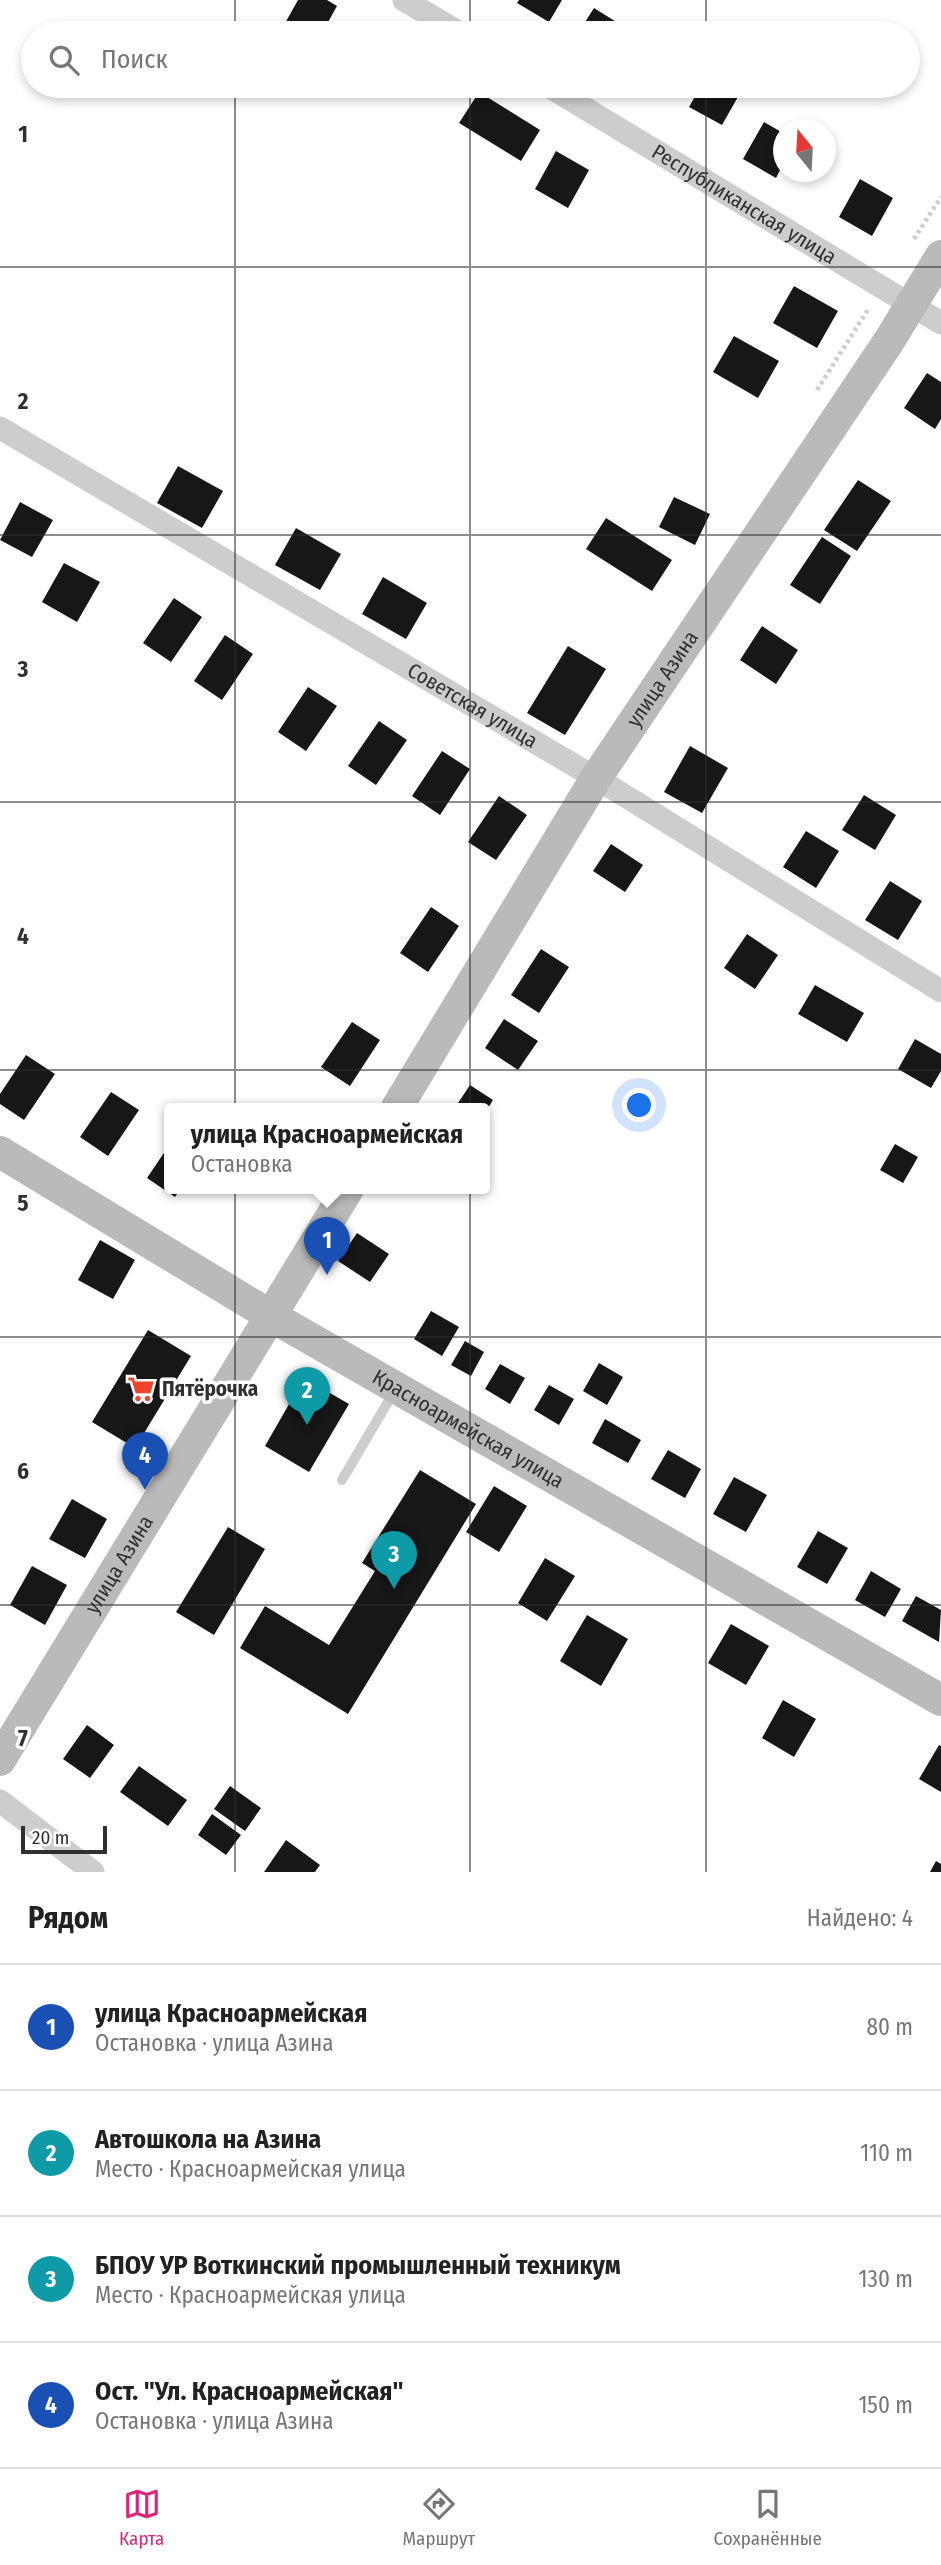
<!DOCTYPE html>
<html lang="ru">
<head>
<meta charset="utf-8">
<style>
	body { margin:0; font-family:"Fira Sans Condensed",sans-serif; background:#f6f6f6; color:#222 }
	.compass { position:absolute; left:773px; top:119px; width:63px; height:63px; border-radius:50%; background:#fff; box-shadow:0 4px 10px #0003; rotate:342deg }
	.scale { position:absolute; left:21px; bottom:18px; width:86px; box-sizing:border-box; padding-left:7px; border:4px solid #303030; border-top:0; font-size:19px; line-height:24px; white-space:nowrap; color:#303030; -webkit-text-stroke:5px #fff; paint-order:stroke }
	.you { position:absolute; left:640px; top:1106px; width:24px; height:24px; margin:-18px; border:5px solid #fff; border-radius:50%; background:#1a73e8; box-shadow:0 0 0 10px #1a73e833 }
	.badge { display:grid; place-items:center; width:46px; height:46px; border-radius:50%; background:#db2777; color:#fff; font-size:23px; font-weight:700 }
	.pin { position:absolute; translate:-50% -58px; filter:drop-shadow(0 2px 4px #0008) }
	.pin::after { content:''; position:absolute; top:37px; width:24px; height:21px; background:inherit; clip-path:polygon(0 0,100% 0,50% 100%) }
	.popup { position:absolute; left:164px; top:1103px; width:326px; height:91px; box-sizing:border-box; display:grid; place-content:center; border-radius:7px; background:#fff; filter:drop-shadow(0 2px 5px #0005); font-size:23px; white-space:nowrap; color:#767676 }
	.popup b { font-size:26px; color:#222 }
	.popup::after { content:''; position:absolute; left:50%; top:100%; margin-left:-14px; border:14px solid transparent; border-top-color:#fff }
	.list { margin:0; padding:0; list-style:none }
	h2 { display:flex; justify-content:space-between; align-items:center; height:91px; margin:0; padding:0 28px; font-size:30px }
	h2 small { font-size:23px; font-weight:400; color:#767676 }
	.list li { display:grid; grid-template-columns:46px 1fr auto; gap:21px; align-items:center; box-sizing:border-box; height:126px; padding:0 28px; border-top:2px solid #e0e0e0 }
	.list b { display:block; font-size:26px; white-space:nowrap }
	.list p { margin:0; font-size:23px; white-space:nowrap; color:#767676 }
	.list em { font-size:23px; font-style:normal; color:#767676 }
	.icon { flex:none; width:38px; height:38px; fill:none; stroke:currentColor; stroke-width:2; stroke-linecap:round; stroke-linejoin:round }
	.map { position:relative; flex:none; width:941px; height:1872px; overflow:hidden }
	.search { position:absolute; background:#fff; box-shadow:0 4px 10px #0003; left:21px; right:21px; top:21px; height:77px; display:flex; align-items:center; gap:18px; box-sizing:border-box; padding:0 24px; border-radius:38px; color:#767676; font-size:26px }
	.sheet { height:595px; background:#fff }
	nav { display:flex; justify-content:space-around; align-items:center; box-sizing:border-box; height:98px; border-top:2px solid #e0e0e0; background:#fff; font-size:19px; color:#767676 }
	nav a { display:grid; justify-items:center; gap:4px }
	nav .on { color:#db2777 }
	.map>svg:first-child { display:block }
	.building { fill:#171717 }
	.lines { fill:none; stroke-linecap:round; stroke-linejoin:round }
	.path { stroke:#cdcdcd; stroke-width:4.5; stroke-dasharray:3.5 3.5; stroke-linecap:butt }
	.lane { stroke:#cdcdcd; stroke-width:10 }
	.street { stroke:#cdcdcd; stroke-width:23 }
	.secondary { stroke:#bababa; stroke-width:32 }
	.grid { fill:none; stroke:#303030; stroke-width:2; stroke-opacity:0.55 }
	.labels { text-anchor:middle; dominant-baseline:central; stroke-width:7; stroke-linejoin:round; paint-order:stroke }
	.street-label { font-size:21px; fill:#303030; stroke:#fff }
	.poi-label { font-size:21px; font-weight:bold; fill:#303030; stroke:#fff; text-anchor:start }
	.grid-label { font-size:23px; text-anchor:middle; font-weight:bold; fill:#303030; stroke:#fff; stroke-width:7; stroke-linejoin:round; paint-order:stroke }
</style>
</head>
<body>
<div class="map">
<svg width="941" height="1872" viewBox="0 0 941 1872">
	<rect width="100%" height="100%" fill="#fff"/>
	<path class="building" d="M298,0H327L337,6L322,33H298L284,25Z
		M519,0H562L549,22L517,3Z
		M594,8L634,33H578Z
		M391,86H420L413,98Z
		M701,86H740L743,88L722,125L689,107Z
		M479,92L540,130L521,161L459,123Z
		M764,122L783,133V164L776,178L743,159Z
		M556,151L589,170L568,208L535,189Z
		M860,179L893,198L872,236L839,217Z
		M794,286L838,311L817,348L773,323Z
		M734,336L779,361L758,398L713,372Z
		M927,373L941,382V419L935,429L904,408Z
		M178,466L223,491L202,528L157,503Z
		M858,480L891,501L857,551L824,530Z
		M674,497L710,514L695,545L659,527Z
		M20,502L53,520L32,557L0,540Z
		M606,518L672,560L652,591L586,549Z
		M296,528L341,554L320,590L275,565Z
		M822,537L851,556L820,604L790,585Z
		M64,563L100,582L77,622L42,602Z
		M383,577L427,603L406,639L362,614Z
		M174,598L202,617L171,662L143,643Z
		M762,626L798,650L776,684L740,660Z
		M225,635L253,654L222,700L194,681Z
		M568,646L606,669L565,735L527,713Z
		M308,687L337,706L306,751L278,732Z
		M379,721L407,740L376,785L348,766Z
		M690,746L728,768L702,813L664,792Z
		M442,751L470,769L440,815L412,796Z
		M864,795L896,815L875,850L842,830Z
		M499,796L527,815L496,860L468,842Z
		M806,831L839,851L816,888L783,867Z
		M611,844L643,865L625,892L593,871Z
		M890,881L922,901L898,940L865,920Z
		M431,907L459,926L428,972L400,953Z
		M747,934L778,955L755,989L724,968Z
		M541,949L569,967L539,1013L511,995Z
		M815,985L864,1013L847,1042L798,1014Z
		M504,1019L538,1041L518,1070L485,1048Z
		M352,1022L380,1040L350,1086L321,1067Z
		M915,1039L941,1054V1071L931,1088L898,1069Z
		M26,1055L55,1074L24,1120L0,1104V1094Z
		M470,1085L493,1100L485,1113V1109H454Z
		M111,1092L139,1110L108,1156L80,1137Z
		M170,1144V1189H180L175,1197L147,1178Z
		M895,1144L918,1157L903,1183L880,1170Z
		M357,1233L389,1254L370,1282L338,1261Z
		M100,1240L135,1260L113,1299L78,1280Z
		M431,1311L459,1327L442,1356L414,1339Z
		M148,1330L191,1356L135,1448L92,1422Z
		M465,1341L484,1352L471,1376L451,1365Z
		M599,1363L623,1377L607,1405L583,1391Z
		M500,1364L525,1378L510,1404L485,1389Z
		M304,1378L349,1404L309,1472L265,1446Z
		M549,1385L574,1399L559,1425L534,1410Z
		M605,1419L641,1440L628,1463L592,1443Z
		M668,1450L701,1469L685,1498L651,1479Z
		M420,1470L476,1504L348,1714L240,1648L265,1606L329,1645L375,1571L362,1563Z
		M734,1477L767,1495L746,1532L713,1514Z
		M494,1486L527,1506L499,1552L466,1532Z
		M72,1499L107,1519L85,1558L49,1539Z
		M228,1527L265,1549L214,1635L176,1612Z
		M818,1531L848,1548L827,1584L797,1567Z
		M545,1558L575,1576L547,1621L518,1603Z
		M32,1566L67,1585L45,1625L10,1605Z
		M871,1571L901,1589L885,1617L855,1600Z
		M916,1596L941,1610L939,1642L902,1621Z
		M587,1615L628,1639L601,1686L560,1661Z
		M731,1624L769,1646L746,1685L708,1663Z
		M783,1700L816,1719L794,1757L762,1738Z
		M87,1725L114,1745L90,1778L63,1759Z
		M939,1745L941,1746V1792L919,1779Z
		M139,1766L187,1800L168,1826L120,1792Z
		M230,1786L261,1808L245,1831L214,1809Z
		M212,1814L241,1835L226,1855L198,1835Z
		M286,1840L320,1865L315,1872H264Z
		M936,1861L941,1864V1872H930Z"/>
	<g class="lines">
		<path class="path" d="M914,239L941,197
			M817,390L869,308"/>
		<path class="lane" d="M342,1480L395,1390"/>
		<g class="street">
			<path d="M404,0L460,33"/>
			<path id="s1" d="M548,86L941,323"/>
			<path id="s2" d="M0,428L596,778L941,991"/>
			<path d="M0,1801L93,1872"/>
		</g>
		<g class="secondary">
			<path id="s3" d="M396,1109L596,778L889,341L941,256"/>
			<path id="s4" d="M0,1152L271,1316L941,1700"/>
			<path id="s5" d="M0,1760L348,1189"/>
		</g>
	</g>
	<path class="grid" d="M235,0V33M470,0V33M706,0V33M235,86V1872M470,86V1872M706,86V1872M0,267H941M0,535H941M0,802H941M0,1070H941M0,1337H941M0,1605H941"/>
	<defs>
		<symbol id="supermarket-bare" viewBox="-9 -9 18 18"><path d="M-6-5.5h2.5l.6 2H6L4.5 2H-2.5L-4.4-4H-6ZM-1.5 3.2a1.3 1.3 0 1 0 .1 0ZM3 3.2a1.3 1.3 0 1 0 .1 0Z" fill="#ed442c" stroke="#fff" stroke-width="2.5" paint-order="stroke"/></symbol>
	</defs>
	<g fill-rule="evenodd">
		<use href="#supermarket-bare" x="122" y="1370" width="38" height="38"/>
	</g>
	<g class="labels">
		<g class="street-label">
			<text stroke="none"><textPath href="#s1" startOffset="229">Республиканская улица</textPath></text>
			<text stroke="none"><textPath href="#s3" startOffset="506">улица Азина</textPath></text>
			<text stroke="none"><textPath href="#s2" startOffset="548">Советская улица</textPath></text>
			<text stroke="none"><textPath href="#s4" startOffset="544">Красноармейская улица</textPath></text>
			<text stroke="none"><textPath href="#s5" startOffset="229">улица Азина</textPath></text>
		</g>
		<g class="poi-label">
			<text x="162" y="1389">Пятёрочка</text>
		</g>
	</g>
	<g class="grid-label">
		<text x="23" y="142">1</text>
		<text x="23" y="409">2</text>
		<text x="23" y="677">3</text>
		<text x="23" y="944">4</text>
		<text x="23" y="1211">5</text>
		<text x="23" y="1479">6</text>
		<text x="23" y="1746">7</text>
	</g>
</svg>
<svg class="compass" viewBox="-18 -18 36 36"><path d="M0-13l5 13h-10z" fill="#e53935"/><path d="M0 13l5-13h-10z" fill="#767676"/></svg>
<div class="scale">20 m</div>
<div class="you"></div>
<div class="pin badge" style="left:327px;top:1275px;background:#1a4fb4">1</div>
<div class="popup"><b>улица Красноармейская</b>Остановка</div>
<div class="pin badge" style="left:307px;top:1425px;background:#0f9aa8">2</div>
<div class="pin badge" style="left:394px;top:1589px;background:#0f9aa8">3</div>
<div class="pin badge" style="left:145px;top:1490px;background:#1a4fb4">4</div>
<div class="search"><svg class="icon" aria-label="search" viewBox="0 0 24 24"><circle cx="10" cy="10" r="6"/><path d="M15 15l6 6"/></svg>Поиск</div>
</div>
<section class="sheet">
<h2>Рядом<small>Найдено: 4</small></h2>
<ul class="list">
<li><span class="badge" style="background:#1a4fb4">1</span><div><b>улица Красноармейская</b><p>Остановка · улица Азина</p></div><em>80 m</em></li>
<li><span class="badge" style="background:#0f9aa8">2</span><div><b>Автошкола на Азина</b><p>Место · Красноармейская улица</p></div><em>110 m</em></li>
<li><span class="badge" style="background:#0f9aa8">3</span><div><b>БПОУ УР Воткинский промышленный техникум</b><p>Место · Красноармейская улица</p></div><em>130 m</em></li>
<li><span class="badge" style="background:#1a4fb4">4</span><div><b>Ост. &quot;Ул. Красноармейская&quot;</b><p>Остановка · улица Азина</p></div><em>150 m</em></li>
</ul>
</section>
<nav>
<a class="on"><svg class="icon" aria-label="map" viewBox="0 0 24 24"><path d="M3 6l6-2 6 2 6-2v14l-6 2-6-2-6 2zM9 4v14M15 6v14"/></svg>Карта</a>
<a><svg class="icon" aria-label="directions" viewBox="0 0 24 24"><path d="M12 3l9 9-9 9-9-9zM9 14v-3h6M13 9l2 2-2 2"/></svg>Маршрут</a>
<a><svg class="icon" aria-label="saved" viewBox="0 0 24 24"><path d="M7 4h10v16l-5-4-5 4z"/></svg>Сохранённые</a>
</nav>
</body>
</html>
